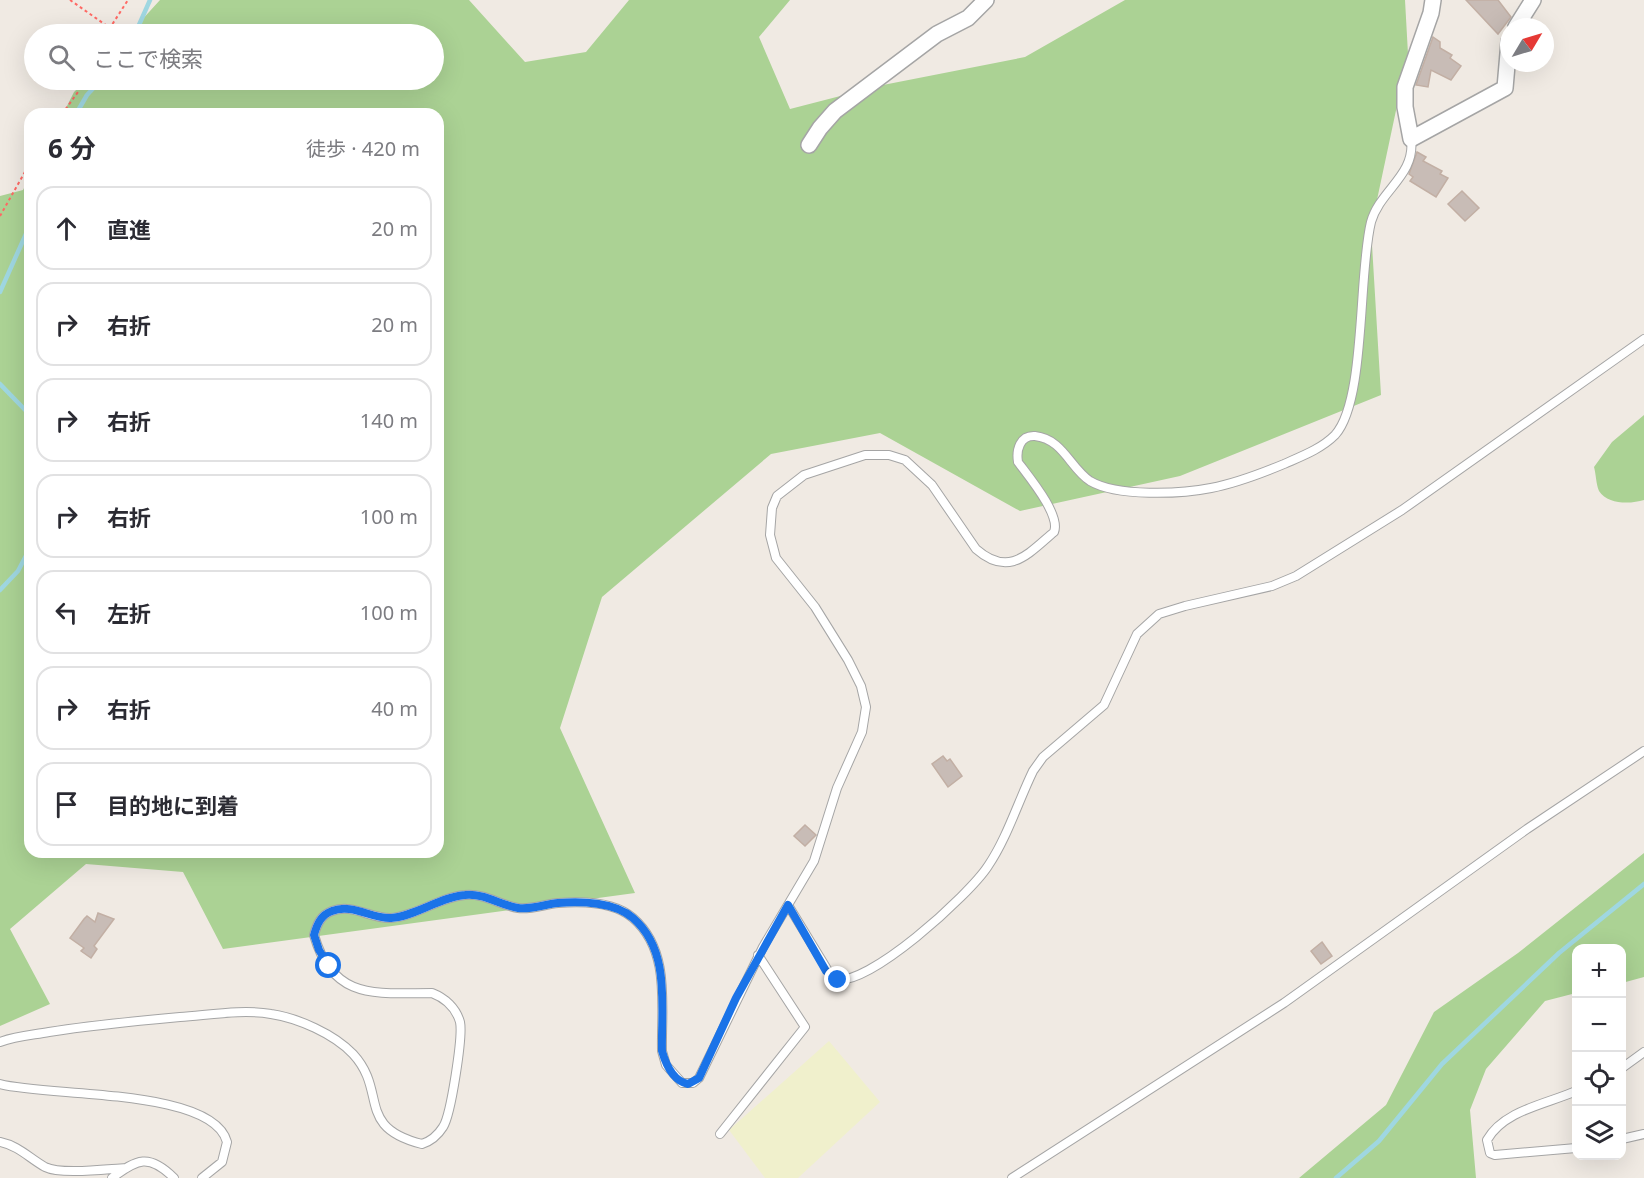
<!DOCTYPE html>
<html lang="ja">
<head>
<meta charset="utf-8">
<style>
	body { margin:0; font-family:"Noto Sans","Noto Sans JP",sans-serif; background:#f7f7f7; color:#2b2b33 }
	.controls { position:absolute; right:18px; bottom:18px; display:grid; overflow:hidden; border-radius:12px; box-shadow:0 6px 24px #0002 }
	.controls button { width:54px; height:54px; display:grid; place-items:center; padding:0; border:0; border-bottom:2px solid #e1e1e2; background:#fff; color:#2b2b33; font:30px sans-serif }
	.compass { position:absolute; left:1500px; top:18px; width:54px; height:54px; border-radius:50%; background:#fff; box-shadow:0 6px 24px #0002; rotate:52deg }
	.stop { position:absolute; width:18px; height:18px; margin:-14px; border:4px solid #1a73e8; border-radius:50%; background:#fff }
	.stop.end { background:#1a73e8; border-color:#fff; box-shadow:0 2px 6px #0008 }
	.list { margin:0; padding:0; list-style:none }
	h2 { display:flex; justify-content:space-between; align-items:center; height:78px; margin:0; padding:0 24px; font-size:26px }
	h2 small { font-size:20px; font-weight:400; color:#7c7c81 }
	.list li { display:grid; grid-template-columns:39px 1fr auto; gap:18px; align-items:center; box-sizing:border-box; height:84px; margin:0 12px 12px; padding:0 12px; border:2px solid #e1e1e2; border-radius:18px }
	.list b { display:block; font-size:22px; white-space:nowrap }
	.list em { font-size:20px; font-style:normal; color:#7c7c81 }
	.icon { flex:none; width:33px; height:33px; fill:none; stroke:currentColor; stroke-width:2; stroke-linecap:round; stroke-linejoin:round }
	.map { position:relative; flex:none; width:1644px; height:1178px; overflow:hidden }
	.search { position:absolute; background:#fff; box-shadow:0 6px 24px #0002; left:24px; top:24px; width:420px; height:66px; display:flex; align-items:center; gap:15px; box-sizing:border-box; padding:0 21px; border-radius:33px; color:#7c7c81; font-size:22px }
	.panel { position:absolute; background:#fff; box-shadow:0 6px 24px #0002; left:24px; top:108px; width:420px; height:750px; border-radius:18px }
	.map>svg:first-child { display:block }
	.farmland { fill:#f0f0cc }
	.forest { fill:#abd294 }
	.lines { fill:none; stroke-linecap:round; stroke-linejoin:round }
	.stream { stroke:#9fd7e1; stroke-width:4.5 }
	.building { fill:#c8bcb6; stroke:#c2afa4; stroke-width:1.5 }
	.service-casing { stroke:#a5a5a5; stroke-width:10 }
	.minor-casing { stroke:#a5a5a5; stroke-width:18 }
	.path { stroke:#ff6964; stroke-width:2; stroke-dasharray:3 3; stroke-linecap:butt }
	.service { stroke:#fff; stroke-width:8 }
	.minor { stroke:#fff; stroke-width:15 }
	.route { stroke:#1a73e8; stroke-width:8 }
</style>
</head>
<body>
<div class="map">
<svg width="1644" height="1178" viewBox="0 0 1644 1178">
	<rect width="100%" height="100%" fill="#f0eae3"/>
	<path class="farmland" d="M829,1041L880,1102L798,1178H765L729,1130Z"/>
	<path class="forest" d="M160,0H469L525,62L586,52L629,0H790L759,37L790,109L883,85L1025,57L1125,0H1405L1408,54L1371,228L1381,395L1180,476L1020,511L880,433L771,454L602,597L560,728L635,893L223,949L183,872L86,864L10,929L50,1004L0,1026V196L23,190L30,176V852H438V114H63L74,92L86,80H434V34H129Z
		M1644,415V500C1631,504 1608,505 1599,491C1596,484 1596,474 1594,467L1612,442Z
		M1644,853V977L1622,983V948H1576V993L1545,1001L1486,1069L1470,1110L1476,1178H1299L1386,1105L1434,1012L1518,953Z"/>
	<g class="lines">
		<path class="stream" d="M135,34L150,0
			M76,114L87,95L101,80
			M0,292L30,225
			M0,384L30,415
			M0,590L18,571L29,550L30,495
			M1336,1178L1379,1141L1442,1064L1559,953L1644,884"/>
	</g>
	<path class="building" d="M1466,0H1498L1511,17L1498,34Z
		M1433,37L1440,42V48L1452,55L1450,58L1461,66L1451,80L1431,70L1428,87L1416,85Z
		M1417,152L1426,157L1423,161L1442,171L1440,174L1448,178L1436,197L1410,181L1413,177L1409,174Z
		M1462,191L1479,208L1465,221L1448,204Z
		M943,756L947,761L950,759L962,776L948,787L932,764Z
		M805,825L816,835L805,846L794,836Z
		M98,913L114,919L94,946L97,949L91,958L81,951L84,948L70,938L84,919L87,916L95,922Z
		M1322,942L1332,956L1321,964L1311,951Z"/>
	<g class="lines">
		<defs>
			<path id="service" d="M788,905L833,979C866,990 970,894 988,866C1007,838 1018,802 1033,771L1043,757L1104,705L1137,634L1159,614L1185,606L1272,586L1296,576L1402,510L1644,339
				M0,1042C16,1036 33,1035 49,1032C93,1025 136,1021 180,1017C209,1015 243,1009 271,1014C298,1018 334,1034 353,1054C388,1092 355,1127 422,1144C431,1141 438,1135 443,1127C451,1115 463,1036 460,1022C456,1008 445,998 432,993C376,993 333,1001 314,935C317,924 321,915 332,911C352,903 371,919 391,918C416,916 440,897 465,895C484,893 500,905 518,908C530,910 546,904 558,903C582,901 615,902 633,918C671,951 661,1006 662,1051L666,1065L682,1083H693L699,1078L763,947L814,861L837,788L862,732L866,707L861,686L848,660L815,607L776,558L770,535L772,508L777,496L804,475L865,455H889L905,460L932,485L976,549C1009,578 1028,554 1054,532C1061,515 1029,477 1018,462C1016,450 1020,435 1035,436C1063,439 1070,468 1090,481C1117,497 1181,494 1211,488C1237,483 1260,474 1284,464C1302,456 1321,449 1335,435C1366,401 1358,274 1371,222C1380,190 1416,175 1411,139
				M1622,1068L1644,1052
				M0,1084C49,1097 213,1088 227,1142L222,1162L202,1178
				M1576,1091C1547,1104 1504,1110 1487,1140L1490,1153L1495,1155L1576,1148
				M720,1134L805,1027L758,955
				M1622,1139L1644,1134
				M0,1142C19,1146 29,1158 45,1167C61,1175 107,1169 126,1168
				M112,1178C137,1159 149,1153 174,1178
				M1012,1178L1284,1003L1527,829L1644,751"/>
			<path id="minor" d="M1433,0L1431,13L1405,87V107L1411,139L1505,88L1509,42
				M1516,27L1533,0
				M809,145L820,128L835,111L937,34L968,18L986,0"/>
		</defs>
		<use href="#service" class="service-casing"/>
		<use href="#minor" class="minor-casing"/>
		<path class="path" d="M70,0L110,28
			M106,34L128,0
			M62,114L78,92L83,80
			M0,216L30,163"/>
		<use href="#service" class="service"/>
		<use href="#minor" class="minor"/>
	</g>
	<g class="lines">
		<path class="route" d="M329,966L319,950L314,935C317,924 321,915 332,911C352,903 372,919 391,918C416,916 440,897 465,895C484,893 500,905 518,908C530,910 546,904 558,903C581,901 615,902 633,918C671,951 661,1006 662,1051C666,1065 673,1081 688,1084L699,1078L736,998L788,905L826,971L838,980"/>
	</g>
</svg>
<div class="controls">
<button>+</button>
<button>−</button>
<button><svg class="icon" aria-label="locate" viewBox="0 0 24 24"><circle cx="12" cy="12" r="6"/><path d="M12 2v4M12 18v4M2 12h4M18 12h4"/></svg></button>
<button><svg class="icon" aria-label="layers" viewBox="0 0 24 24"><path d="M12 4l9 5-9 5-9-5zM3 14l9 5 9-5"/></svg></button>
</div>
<svg class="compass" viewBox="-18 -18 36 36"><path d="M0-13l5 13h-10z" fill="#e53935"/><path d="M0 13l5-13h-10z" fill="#7c7c81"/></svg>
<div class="stop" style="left:329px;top:966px"></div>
<div class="stop end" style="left:838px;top:980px"></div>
<div class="search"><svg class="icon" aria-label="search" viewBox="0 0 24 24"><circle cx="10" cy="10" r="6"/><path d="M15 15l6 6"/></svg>ここで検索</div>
<section class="panel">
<h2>6 分<small>徒歩 · 420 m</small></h2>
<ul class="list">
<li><svg class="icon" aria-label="ahead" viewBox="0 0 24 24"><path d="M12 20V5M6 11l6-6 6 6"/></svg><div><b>直進</b></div><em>20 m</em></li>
<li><svg class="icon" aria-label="right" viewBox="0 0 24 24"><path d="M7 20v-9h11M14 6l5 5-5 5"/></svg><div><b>右折</b></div><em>20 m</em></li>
<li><svg class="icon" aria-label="right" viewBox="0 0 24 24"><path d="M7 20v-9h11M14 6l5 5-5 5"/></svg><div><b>右折</b></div><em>140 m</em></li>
<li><svg class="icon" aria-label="right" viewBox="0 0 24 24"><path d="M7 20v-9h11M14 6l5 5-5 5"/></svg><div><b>右折</b></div><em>100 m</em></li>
<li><svg class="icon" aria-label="left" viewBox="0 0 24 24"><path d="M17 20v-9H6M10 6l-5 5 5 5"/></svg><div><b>左折</b></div><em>100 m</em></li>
<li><svg class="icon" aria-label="right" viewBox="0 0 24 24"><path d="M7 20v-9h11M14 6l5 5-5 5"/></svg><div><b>右折</b></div><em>40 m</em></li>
<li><svg class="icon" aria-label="arrive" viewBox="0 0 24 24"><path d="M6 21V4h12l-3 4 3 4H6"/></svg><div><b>目的地に到着</b></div></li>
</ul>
</section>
</div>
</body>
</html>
